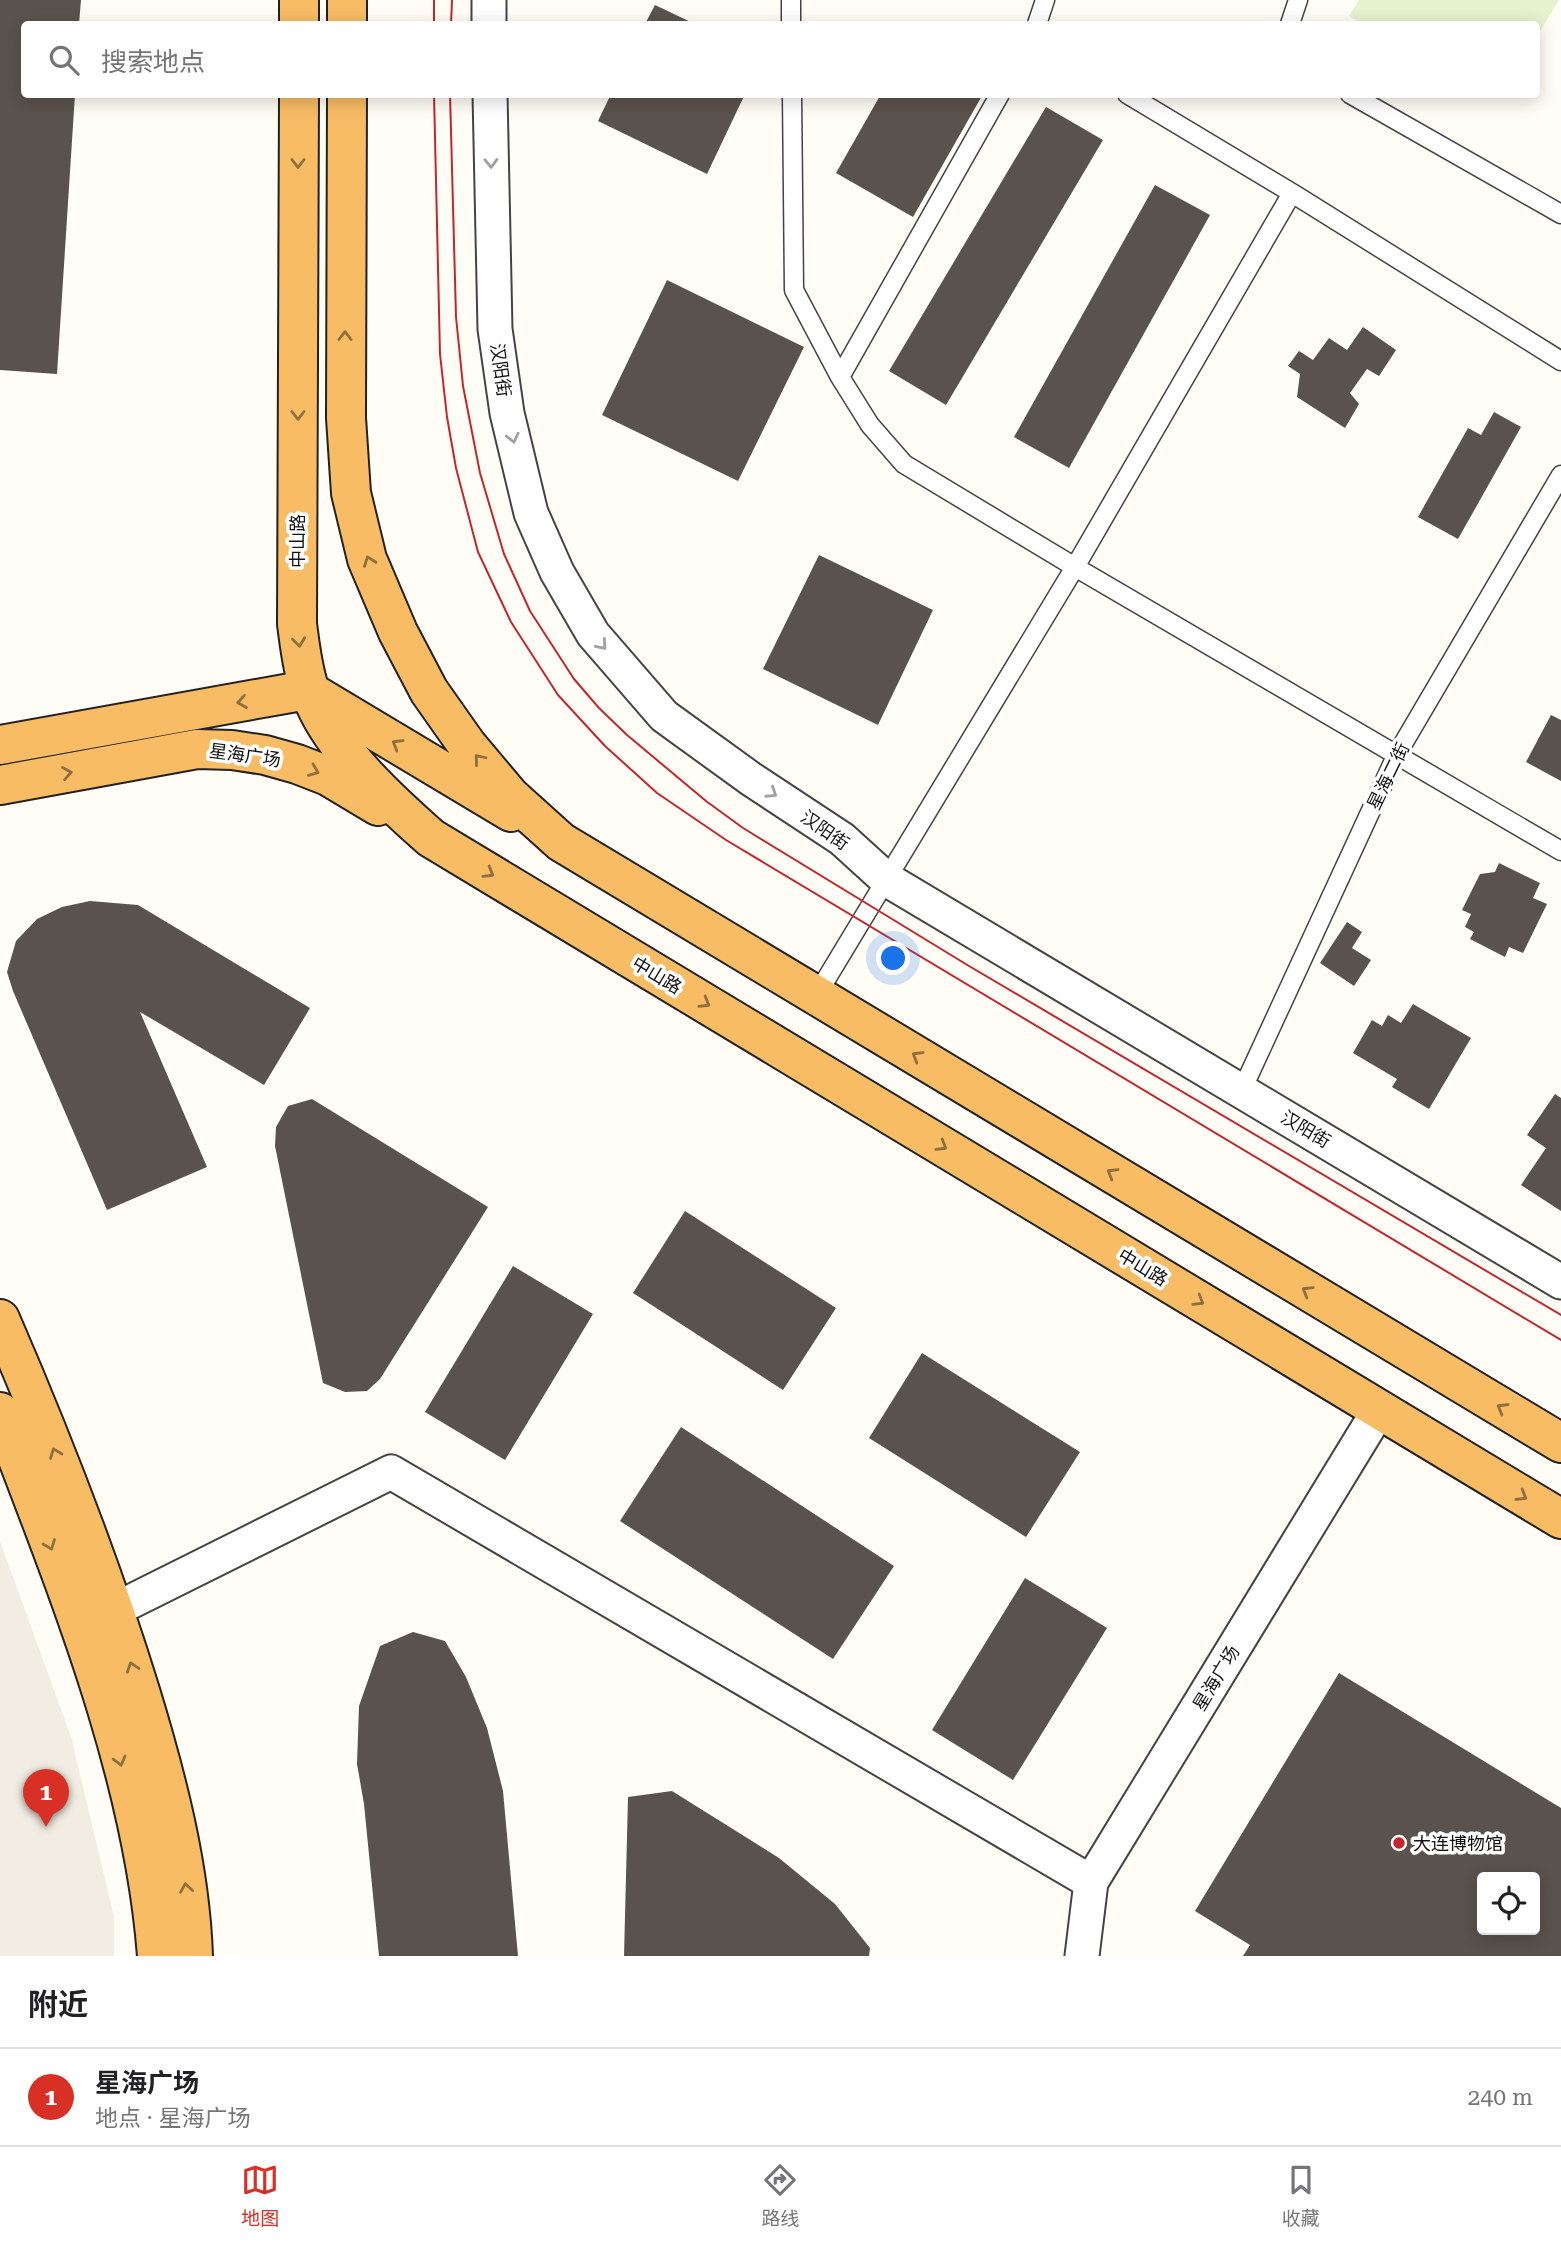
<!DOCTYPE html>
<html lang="zh">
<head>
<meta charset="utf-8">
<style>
	body { margin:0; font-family:"Roboto Serif","Noto Sans SC",serif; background:#f6f6f6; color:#202124 }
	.controls { position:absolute; right:21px; bottom:21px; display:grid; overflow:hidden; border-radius:7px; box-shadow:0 4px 18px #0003 }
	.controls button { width:63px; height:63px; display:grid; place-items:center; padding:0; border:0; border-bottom:2px solid #e0e0e0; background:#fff; color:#202124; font:35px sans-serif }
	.you { position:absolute; left:894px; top:959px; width:24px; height:24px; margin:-18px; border:5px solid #fff; border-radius:50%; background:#1a73e8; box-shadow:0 0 0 10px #1a73e833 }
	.badge { display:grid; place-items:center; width:46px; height:46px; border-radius:50%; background:#d93025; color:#fff; font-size:23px; font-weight:700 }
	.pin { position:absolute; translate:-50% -58px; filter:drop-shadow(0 2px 4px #0008) }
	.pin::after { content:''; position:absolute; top:37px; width:24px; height:21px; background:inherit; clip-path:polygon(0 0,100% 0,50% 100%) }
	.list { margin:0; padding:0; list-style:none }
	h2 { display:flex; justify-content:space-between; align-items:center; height:91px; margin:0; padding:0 28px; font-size:30px }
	h2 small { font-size:23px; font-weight:400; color:#757577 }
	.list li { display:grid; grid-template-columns:46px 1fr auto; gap:21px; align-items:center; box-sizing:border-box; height:98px; padding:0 28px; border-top:2px solid #e0e0e0 }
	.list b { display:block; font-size:26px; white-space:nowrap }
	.list p { margin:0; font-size:23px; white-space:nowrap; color:#757577 }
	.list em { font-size:23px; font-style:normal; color:#757577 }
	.icon { flex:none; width:38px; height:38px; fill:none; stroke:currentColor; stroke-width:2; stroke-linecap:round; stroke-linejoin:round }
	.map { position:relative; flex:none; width:1561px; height:1956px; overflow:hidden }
	.search { position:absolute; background:#fff; box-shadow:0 4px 18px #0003; left:21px; right:21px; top:21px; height:77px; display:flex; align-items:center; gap:18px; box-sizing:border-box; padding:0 24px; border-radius:7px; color:#757577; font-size:26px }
	.sheet { height:189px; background:#fff }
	nav { display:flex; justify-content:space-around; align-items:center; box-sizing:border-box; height:98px; border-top:2px solid #e0e0e0; background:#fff; font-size:19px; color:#757577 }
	nav a { display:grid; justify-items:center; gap:4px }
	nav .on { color:#d93025 }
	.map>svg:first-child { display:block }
	.pitch { fill:#e6f2cf }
	.plaza { fill:#f1ede2 }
	.building { fill:#5a524d; fill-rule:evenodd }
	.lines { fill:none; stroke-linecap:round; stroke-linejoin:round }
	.service-casing { stroke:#444; stroke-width:21 }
	.minor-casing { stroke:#444; stroke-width:37 }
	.trunk-casing { stroke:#222; stroke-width:42 }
	.service { stroke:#fff; stroke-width:18 }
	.minor { stroke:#fff; stroke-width:33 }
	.trunk { stroke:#f7bc64; stroke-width:38 }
	.tram { stroke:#c4262e; stroke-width:2 }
	.oneway { stroke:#906f3f }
	.oneway2 { stroke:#a0a0a0 }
	.poi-dot { fill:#c4262e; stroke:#fff; stroke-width:2.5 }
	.labels { text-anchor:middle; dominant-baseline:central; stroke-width:7; stroke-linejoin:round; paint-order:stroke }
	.street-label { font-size:18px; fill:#111; stroke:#fff }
	.poi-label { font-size:18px; fill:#111; stroke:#fff; text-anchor:start }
</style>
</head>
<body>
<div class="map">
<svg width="1561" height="1956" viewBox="0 0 1561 1956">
	<rect width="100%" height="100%" fill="#fffdf5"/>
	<path class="pitch" d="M1359,0H1559L1537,36L1536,24H1363L1349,16Z"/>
	<path class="plaza" d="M0,1541L71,1737L114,1917V1956H0Z"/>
	<path class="building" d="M0,0H81L79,24H24V94H75L57,374L0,370Z
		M655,5L695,24H645Z
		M611,94H745L707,174L598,121Z
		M881,94H983L913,217L836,173Z
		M1046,107L1103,140L946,405L889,371Z
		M1155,185L1210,215L1069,468L1014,437Z
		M667,280L804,347L738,481L602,415Z
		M1363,327L1396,350L1379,376L1367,369L1350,393L1359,404L1345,428L1297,397L1300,374L1288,366L1299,351L1313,360L1329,338L1347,350Z
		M1494,412L1521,427L1458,539L1418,517L1468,428L1481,435Z
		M819,555L933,610L878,725L763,669Z
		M1551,715L1561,720V781L1526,762Z
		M1499,863L1540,883L1533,898L1547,904L1523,953L1509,947L1505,957L1470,939L1474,932L1465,927L1471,914L1462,910L1480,874L1495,872Z
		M90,901L138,905L310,1008L264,1085L140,1012L207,1167L107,1210L13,991L7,972L16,941L37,919L62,907Z
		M1347,922L1362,932L1352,948L1371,960L1354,986L1320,963Z
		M1413,1004L1471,1038L1429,1109L1392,1087L1397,1079L1353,1053L1372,1020L1382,1026L1388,1015L1401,1023Z
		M1555,1094L1561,1098V1211L1521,1185L1546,1148L1527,1135Z
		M312,1099L488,1207L380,1379L367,1391L345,1392L323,1383L275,1146L276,1127L288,1106Z
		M685,1211L836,1308L783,1390L633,1293Z
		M513,1266L593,1314L505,1460L425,1412Z
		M922,1353L1080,1452L1026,1537L869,1438Z
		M681,1427L894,1566L833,1659L620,1521Z
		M1025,1578L1107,1628L1013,1780L932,1730Z
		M413,1632L445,1641L466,1677L487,1728L503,1791L518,1956H379L364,1804L357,1764L359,1706L380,1646Z
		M1339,1673L1561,1808V1956H1243L1250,1945L1195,1911ZM1482,1877H1535V1930H1482Z
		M672,1791L779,1858L835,1904L870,1948L869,1956H624L628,1797Z"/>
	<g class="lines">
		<defs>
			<path id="service" d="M791,0V24
				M1037,24L1045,0
				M1290,24L1298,0
				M792,94L794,290L840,377
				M1000,94L840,377L870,425L904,464L1075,567L1561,851
				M1127,94L1292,193
				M1350,94L1561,214
				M816,996L1075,567L1292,193L1561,361
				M1242,1090L1397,754L1561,475"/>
			<path id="minor" d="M489,0V24
				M490,94L495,329L507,413L531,513L557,572L593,634L664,716L751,779L842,839L886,879L1561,1282
				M90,1622L391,1472L1091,1882
				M1082,1956L1091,1882L1379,1410"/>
			<path id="trunk" d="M299,24V0
				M347,24V0
				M299,94L297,624C300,646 302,667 309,688C326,744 388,800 431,838L1561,1519
				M347,94L346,418L351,493L367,559L398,632L429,691L467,745L510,796L561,842L1561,1443
				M0,745L296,692L309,691L511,812
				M0,785L197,749L232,750L265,755L297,764L328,776L378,806
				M0,1319C53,1441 101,1565 140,1691C166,1776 190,1867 193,1956
				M0,1412C65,1584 143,1771 157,1956"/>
		</defs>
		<use href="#service" class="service-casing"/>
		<use href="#minor" class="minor-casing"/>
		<use href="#trunk" class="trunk-casing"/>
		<use href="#service" class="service"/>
		<use href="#minor" class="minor"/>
		<use href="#trunk" class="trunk"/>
		<path class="tram" d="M434,0V24
			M451,24L452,0
			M434,94L440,354L447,417L456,468L478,552L511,622L558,695L605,746L657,793L726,840L1561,1340
			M450,94L456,317L463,386L480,473L504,554L530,611L574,679L599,708L627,735L706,801L743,828L969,966L1561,1315"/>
	</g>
	<defs><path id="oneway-chevron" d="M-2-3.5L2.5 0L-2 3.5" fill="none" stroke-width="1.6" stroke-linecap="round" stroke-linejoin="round" transform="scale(1.75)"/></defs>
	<g class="oneway">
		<use href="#oneway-chevron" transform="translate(298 163) rotate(90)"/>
		<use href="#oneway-chevron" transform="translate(345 336) rotate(-90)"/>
		<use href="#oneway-chevron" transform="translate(298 415) rotate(90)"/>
		<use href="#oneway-chevron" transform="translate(369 561) rotate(-110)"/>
		<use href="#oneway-chevron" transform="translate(299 642) rotate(83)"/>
		<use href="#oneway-chevron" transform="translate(242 702) rotate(170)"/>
		<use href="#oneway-chevron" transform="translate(397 744) rotate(-149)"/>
		<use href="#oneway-chevron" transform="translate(479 759) rotate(-130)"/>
		<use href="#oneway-chevron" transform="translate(314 771) rotate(22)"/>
		<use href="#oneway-chevron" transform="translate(67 773) rotate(-10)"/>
		<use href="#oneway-chevron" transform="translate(489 873) rotate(31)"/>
		<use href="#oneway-chevron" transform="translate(705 1003) rotate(31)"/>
		<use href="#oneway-chevron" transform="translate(917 1056) rotate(-149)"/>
		<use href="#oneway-chevron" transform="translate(942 1146) rotate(31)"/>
		<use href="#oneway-chevron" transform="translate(1112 1173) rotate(-149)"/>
		<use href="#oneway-chevron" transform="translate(1307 1291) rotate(-149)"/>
		<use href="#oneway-chevron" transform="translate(1199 1301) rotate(31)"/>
		<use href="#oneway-chevron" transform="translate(1502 1408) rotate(-149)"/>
		<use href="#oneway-chevron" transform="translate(55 1453) rotate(-111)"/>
		<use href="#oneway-chevron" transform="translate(1522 1496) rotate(31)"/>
		<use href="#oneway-chevron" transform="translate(50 1545) rotate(69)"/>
		<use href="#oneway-chevron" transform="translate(132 1667) rotate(-108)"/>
		<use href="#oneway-chevron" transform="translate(120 1761) rotate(75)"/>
		<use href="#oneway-chevron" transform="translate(186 1888) rotate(-99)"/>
	</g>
	<g class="oneway2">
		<use href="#oneway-chevron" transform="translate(491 163) rotate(89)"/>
		<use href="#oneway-chevron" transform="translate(513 438) rotate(77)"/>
		<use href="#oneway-chevron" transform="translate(602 645) rotate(49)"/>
		<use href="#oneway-chevron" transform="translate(772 793) rotate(33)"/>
	</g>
	<circle class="poi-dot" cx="1399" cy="1843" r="7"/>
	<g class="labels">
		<g class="street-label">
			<text transform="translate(501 370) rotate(82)">汉阳街</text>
			<text transform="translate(297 541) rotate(-90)">中山路</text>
			<text transform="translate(245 755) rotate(8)">星海广场</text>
			<text transform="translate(1388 776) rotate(-64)">星海二街</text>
			<text transform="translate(825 830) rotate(35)">汉阳街</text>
			<text transform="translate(657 975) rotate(31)">中山路</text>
			<text transform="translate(1306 1129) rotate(31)">汉阳街</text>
			<text transform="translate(1143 1267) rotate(31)">中山路</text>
			<text transform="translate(1216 1678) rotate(-59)">星海广场</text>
		</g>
		<g class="poi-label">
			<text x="1413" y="1843">大连博物馆</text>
		</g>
	</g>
</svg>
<div class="controls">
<button><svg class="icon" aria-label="locate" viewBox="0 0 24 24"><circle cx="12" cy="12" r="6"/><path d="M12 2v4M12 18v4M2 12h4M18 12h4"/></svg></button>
</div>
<div class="you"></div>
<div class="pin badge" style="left:46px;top:1827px">1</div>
<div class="search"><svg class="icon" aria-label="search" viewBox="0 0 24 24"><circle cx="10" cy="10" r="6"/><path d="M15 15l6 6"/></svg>搜索地点</div>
</div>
<section class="sheet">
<h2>附近<small></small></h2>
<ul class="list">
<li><span class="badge">1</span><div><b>星海广场</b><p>地点 · 星海广场</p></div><em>240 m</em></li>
</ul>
</section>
<nav>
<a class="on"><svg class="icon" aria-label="map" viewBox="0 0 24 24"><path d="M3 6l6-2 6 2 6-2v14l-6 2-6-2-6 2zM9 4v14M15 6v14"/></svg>地图</a>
<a><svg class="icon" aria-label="directions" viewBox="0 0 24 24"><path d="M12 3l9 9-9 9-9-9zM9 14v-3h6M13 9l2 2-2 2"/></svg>路线</a>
<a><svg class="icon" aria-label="saved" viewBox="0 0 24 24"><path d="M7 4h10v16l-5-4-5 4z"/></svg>收藏</a>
</nav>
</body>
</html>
